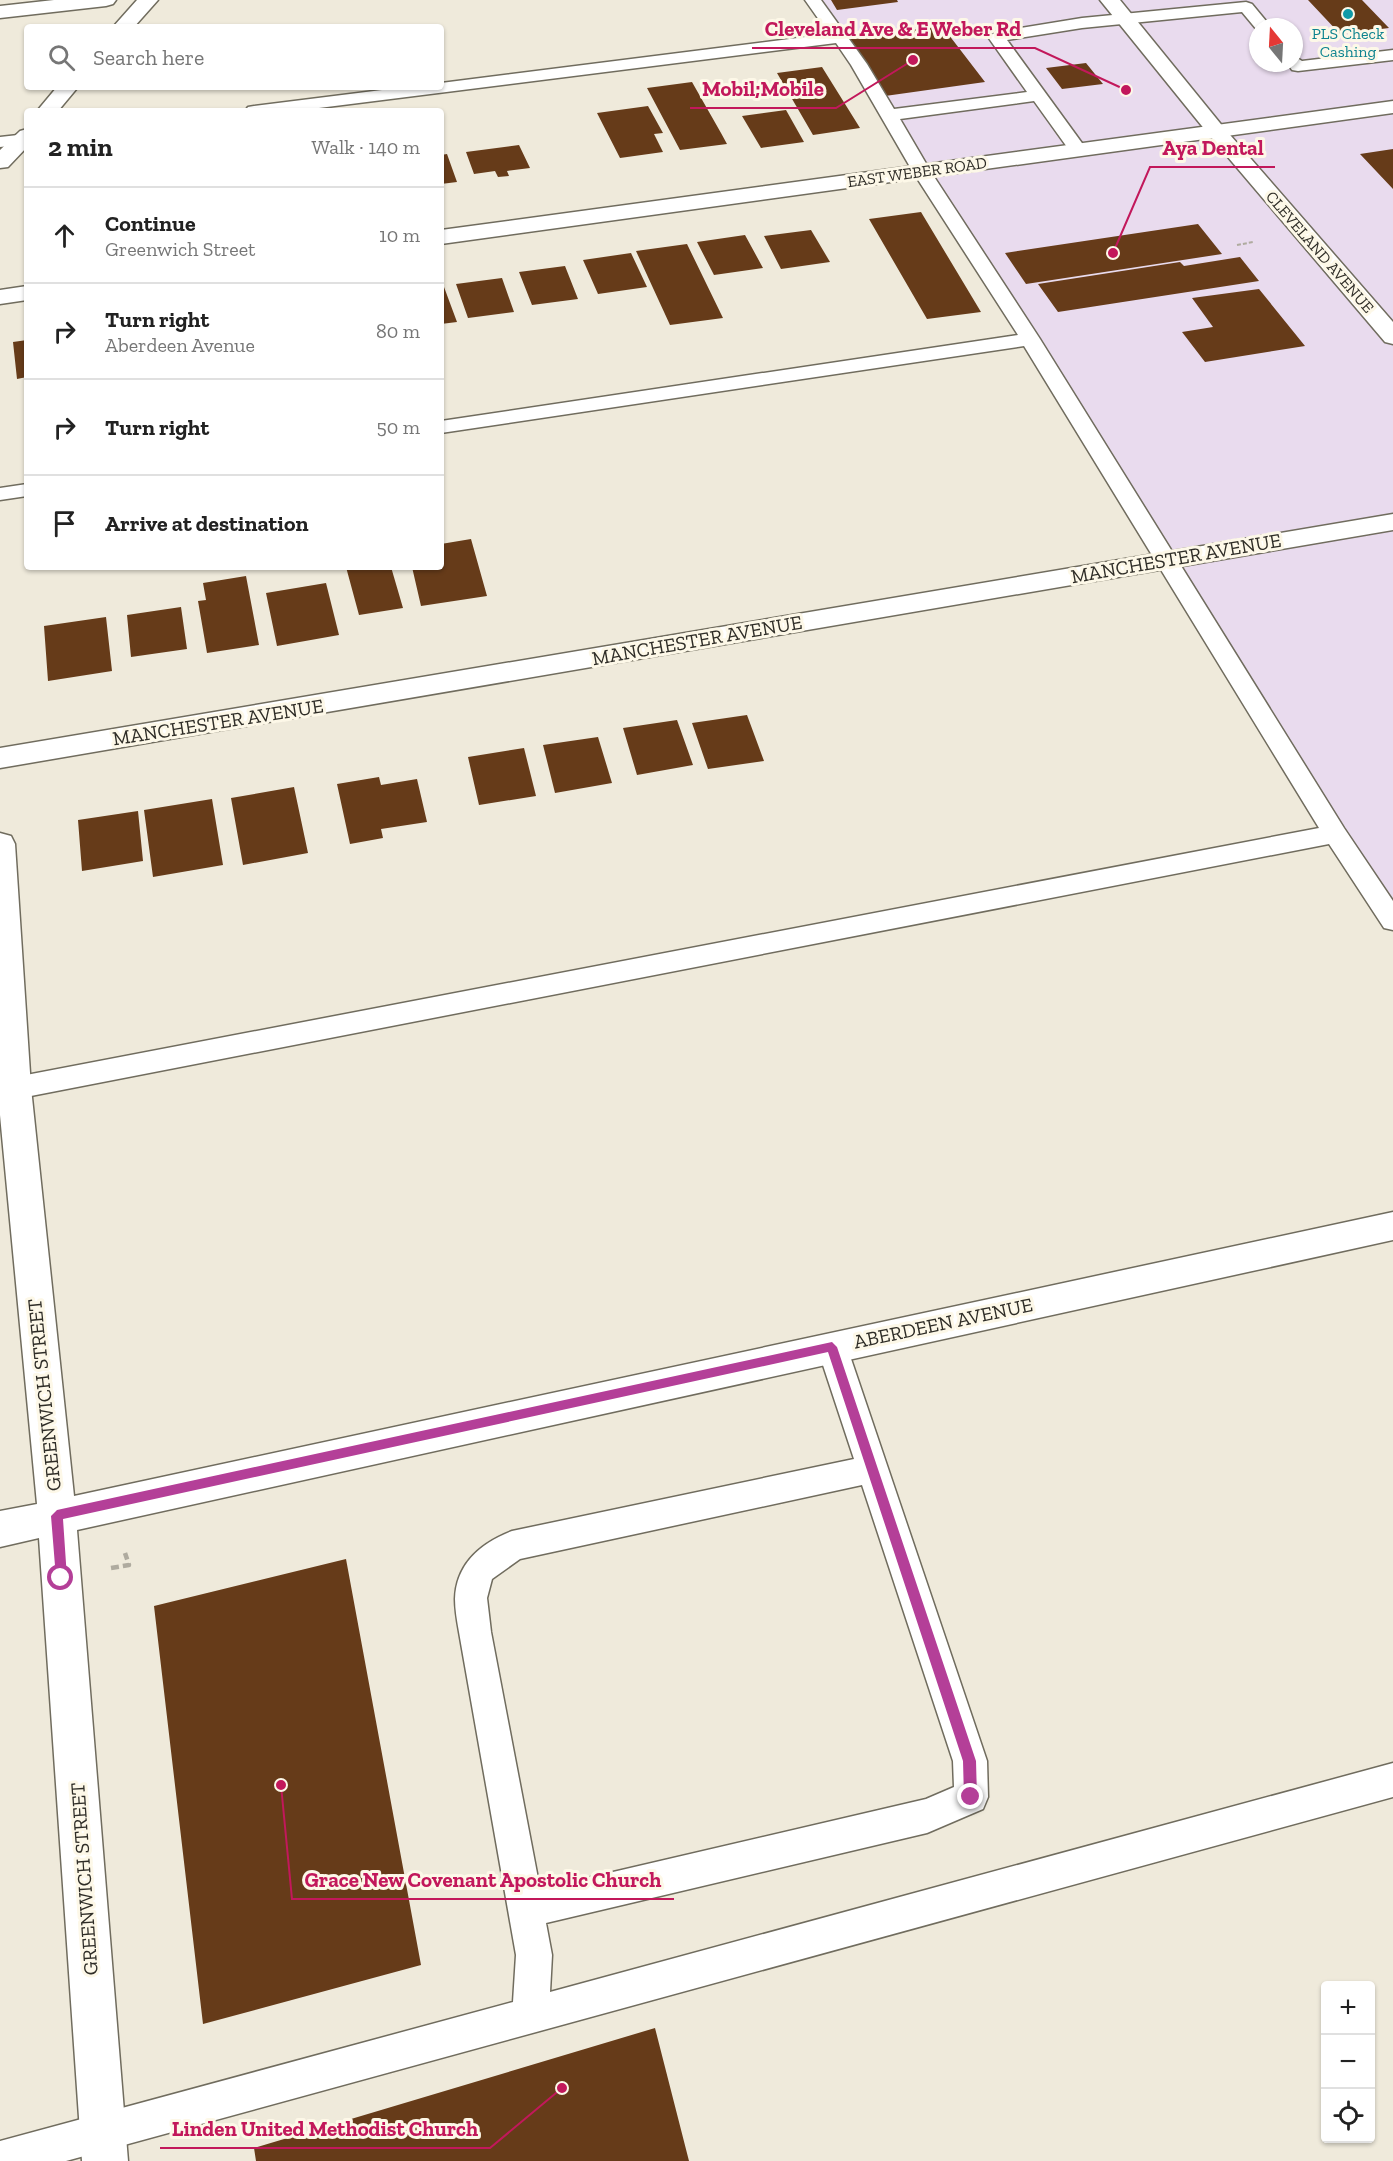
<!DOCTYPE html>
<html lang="en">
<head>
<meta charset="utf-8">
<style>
	body { margin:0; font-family:"Zilla Slab",serif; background:#f6f6f6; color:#222 }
	.controls { position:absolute; right:18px; bottom:18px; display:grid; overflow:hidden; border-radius:6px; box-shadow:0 2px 4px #0004 }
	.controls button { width:54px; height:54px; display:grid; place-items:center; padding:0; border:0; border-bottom:2px solid #e0e0e0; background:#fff; color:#222; font:30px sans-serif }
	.compass { position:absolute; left:1249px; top:18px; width:54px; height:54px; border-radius:50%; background:#fff; box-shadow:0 2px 4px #0004; rotate:342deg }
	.stop { position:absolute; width:18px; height:18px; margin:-14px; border:4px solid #b43f98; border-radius:50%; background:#fff }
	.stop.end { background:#b43f98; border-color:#fff; box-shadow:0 2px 6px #0008 }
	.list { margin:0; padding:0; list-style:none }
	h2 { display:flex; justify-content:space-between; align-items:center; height:78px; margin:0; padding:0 24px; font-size:26px }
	h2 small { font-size:20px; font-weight:400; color:#767676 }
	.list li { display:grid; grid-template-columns:39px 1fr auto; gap:18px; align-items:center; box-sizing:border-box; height:96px; padding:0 24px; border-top:2px solid #e0e0e0 }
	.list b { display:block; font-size:22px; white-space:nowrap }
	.list p { margin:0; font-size:20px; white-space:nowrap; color:#767676 }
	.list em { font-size:20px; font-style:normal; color:#767676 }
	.icon { flex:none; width:33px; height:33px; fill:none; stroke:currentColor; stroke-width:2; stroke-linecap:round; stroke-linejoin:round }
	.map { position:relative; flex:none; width:1393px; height:2161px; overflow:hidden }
	.search { position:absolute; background:#fff; box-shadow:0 2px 4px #0004; left:24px; top:24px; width:420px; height:66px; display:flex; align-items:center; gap:15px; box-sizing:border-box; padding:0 21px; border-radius:6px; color:#767676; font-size:22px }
	.panel { position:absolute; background:#fff; box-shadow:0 2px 4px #0004; left:24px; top:108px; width:420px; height:462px; border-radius:6px }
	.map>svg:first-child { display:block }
	.commercial { fill:#e9dbee; fill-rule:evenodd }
	.building { fill:#663b19 }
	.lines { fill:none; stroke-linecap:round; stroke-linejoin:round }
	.service-casing { stroke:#706c5e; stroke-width:3 }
	.minor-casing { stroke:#706c5e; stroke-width:3 }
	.tertiary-casing { stroke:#706c5e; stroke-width:3 }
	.primary-casing { stroke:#706c5e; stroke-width:3 }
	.path-far1 { stroke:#afab9f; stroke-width:2; stroke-dasharray:4 2; stroke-linecap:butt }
	.path { stroke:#afab9f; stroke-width:4.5; stroke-dasharray:8 4; stroke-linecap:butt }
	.service { fill:#fff; fill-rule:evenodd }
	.minor { fill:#fff; fill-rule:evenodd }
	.tertiary { fill:#fff; fill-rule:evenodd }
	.primary { fill:#fff; fill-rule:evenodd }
	.route { fill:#b43f98 }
	.culture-dot { fill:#0f9aa8; stroke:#fdf8e8; stroke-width:2 }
	.labels { text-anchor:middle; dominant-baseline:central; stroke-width:6; stroke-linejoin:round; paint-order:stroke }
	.far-culture-label { font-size:16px; fill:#0d838f; stroke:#fdf8e8 }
	.far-street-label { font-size:16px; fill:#2f2d27; stroke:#fdf8e8 }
	.street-label { font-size:20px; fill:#2f2d27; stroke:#fdf8e8 }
	.leader { fill:none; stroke:#c2185b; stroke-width:2 }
	.callout-dot { fill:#c2185b; stroke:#fdf8e8; stroke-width:2 }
	.callout-label { font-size:21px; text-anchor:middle; font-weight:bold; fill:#c2185b; stroke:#fdf8e8; stroke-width:6; stroke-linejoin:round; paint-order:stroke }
</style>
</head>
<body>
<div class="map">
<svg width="1393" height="2161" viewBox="0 0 1393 2161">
	<rect width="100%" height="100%" fill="#efeadb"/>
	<path class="commercial" d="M808,0H1393V920L1221,650ZM1258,27H1294V63H1258Z"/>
	<path class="building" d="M831,0H897L898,2L837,10Z
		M1308,0H1362L1389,28L1340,34Z
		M942,26L985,82L885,96L839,38Z
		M1086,63L1103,84L1062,89L1046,68Z
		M822,67L860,128L813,135L777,73Z
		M692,82L721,133L727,144L680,150L647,88Z
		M648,106L663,133L654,134L663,152L620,158L597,113Z
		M786,110L804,142L761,148L742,116Z
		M519,145L530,168L507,171L509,176L498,177L495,171L474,174L466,152Z
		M1393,149V189L1360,154Z
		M447,154L457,182L441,184V155Z
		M921,212L981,312L927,319L869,219Z
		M1198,224L1222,254L1026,284L1005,253Z
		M811,230L830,262L781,269L764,236Z
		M745,235L763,268L714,275L697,242Z
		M687,244L723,318L670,325L636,251Z
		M631,253L647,287L598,294L583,260Z
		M1240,257L1259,281L1058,312L1038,284L1180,262L1184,266Z
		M565,266L578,299L532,305L519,272Z
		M502,278L514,312L468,318L456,284Z
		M444,287L457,322L441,324V288Z
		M1259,289L1305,346L1205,362L1182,332L1213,327L1192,298Z
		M27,340V377L17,379L13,342Z
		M471,539L487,596L421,606L412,567H441V544Z
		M346,567H391L403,608L359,615Z
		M246,576L259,645L207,653L198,601L206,600L203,583Z
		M326,583L339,635L277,646L266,593Z
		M181,607L187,649L131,657L127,615Z
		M106,617L112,671L48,681L44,626Z
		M747,715L764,761L708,769L692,723Z
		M677,720L693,765L637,775L623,728Z
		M598,737L612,783L555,793L543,745Z
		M524,748L536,796L479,805L468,757Z
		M379,777L381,785L417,779L427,822L381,829L383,838L350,844L337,784Z
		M294,787L308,853L243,865L231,798Z
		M212,799L223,865L153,877L144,810Z
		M138,811L143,861L82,871L78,820Z
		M346,1559L421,1965L203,2024L154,1606Z
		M655,2028L689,2161H256L254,2148Z"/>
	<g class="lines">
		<defs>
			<path id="service" d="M805,0H821L867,64L894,109L1027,92L988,37L996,32L1082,18L1246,2L1252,4L1271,27H1258L1257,30L1242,12L1082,28L1007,40L1087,150L1084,154H1072L1034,101L900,119L931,172L1040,339L1344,828L1393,901V930L1384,928L1329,844L0,1102V1080L1319,828L1024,346L441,433V421L1018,335L913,172L851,65L836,43L295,111H245L248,107L254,106L406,87H441V83L829,34Z
				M1393,50V60L1298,71L1292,70L1287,63H1294V56L1302,61Z
				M27,134V144L0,147V137Z
				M27,484V496L0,500V488Z
				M832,1334L843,1338L847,1347L987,1761L988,1797L983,1809L927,1833L546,1923L552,1955L550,1992L1393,1763V1797L66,2161H0V2141L513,2002L516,1955L459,1632C457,1621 455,1610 455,1599C456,1564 481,1543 512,1531L854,1459L817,1347L821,1338ZM862,1485L953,1761L954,1787L926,1799L540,1889L491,1632L487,1598L492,1579L520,1559Z"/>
			<path id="minor" d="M54,0H116L113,4L106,6L0,18V6Z
				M137,0H158L134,27H113Z
				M57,87H78L58,111H37Z
				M27,129V147L8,167L0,168V150L20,131Z
				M1393,514V530L0,768V748Z
				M0,833L11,836L15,844L31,1088L74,1496L1393,1212V1240L77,1530L128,2161H82L39,1538L0,1547V1511L37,1504L0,1115Z"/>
			<path id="tertiary" d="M1393,101V113L441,244V230Z
				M27,286V300L0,304V290Z"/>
			<path id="primary" d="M1100,0H1120L1224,128L1393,322V344L1385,342L1210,136Z"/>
		</defs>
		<use href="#service" class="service-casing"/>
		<use href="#minor" class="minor-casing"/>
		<use href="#tertiary" class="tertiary-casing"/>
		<use href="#primary" class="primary-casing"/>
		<path class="path-far1" d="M1237,245L1253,242"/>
		<path class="path" d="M111,1568L129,1565L125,1553"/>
		<use href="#service" class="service"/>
		<use href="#minor" class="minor"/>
		<use href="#tertiary" class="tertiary"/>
		<use href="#primary" class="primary"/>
	</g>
	<path class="route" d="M832,1342L837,1347L976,1761L977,1797L975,1802L971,1804L966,1802L964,1797L963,1761L828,1352L63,1519L67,1578L61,1583L56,1578L51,1516L57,1510Z"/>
	<circle class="culture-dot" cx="1348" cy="14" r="6"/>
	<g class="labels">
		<g class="far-culture-label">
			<text x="1348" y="33">PLS Check<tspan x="1348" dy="18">Cashing</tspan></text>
		</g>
		<g class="far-street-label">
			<text transform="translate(917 172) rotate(-8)">EAST WEBER ROAD</text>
			<text transform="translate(1320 252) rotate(49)">CLEVELAND AVENUE</text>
		</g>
		<g class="street-label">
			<text transform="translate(1176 558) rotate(-10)">MANCHESTER AVENUE</text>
			<text transform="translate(697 640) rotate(-10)">MANCHESTER AVENUE</text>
			<text transform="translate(218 722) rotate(-9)">MANCHESTER AVENUE</text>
			<text transform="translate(943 1323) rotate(-12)">ABERDEEN AVENUE</text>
			<text transform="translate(44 1395) rotate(-96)">GREENWICH STREET</text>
			<text transform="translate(84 1879) rotate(-94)">GREENWICH STREET</text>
		</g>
	</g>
	<path class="leader" d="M1126 90L1035 48H752M913 60L836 108H690M1113 253L1150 167H1275M281 1785L292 1899H674M562 2088L490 2148H160"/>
	<g class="callout-dot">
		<circle cx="1126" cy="90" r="6"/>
		<circle cx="913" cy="60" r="6"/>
		<circle cx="1113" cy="253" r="6"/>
		<circle cx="281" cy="1785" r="6"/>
		<circle cx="562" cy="2088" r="6"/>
	</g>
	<g class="callout-label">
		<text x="893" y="36">Cleveland Ave &amp; E Weber Rd</text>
		<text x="763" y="96">Mobil;Mobile</text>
		<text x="1213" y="155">Aya Dental</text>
		<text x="483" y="1887">Grace New Covenant Apostolic Church</text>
		<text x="325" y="2136">Linden United Methodist Church</text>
	</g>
</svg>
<div class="controls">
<button>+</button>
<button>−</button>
<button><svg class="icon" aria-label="locate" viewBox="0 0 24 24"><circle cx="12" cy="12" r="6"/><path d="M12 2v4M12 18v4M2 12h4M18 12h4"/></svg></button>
</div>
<svg class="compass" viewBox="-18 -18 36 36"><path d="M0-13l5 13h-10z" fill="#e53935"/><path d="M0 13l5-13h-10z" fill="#767676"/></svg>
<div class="stop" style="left:61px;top:1578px"></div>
<div class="stop end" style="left:971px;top:1797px"></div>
<div class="search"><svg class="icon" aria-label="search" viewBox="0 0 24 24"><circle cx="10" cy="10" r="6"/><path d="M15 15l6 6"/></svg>Search here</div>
<section class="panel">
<h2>2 min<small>Walk · 140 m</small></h2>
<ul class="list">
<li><svg class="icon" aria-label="ahead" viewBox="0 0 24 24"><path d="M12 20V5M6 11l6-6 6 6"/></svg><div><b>Continue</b><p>Greenwich Street</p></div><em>10 m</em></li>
<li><svg class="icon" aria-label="right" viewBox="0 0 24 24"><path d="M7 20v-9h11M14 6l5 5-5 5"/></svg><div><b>Turn right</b><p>Aberdeen Avenue</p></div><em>80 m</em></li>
<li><svg class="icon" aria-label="right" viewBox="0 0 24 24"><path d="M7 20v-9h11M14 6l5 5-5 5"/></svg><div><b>Turn right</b></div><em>50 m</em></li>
<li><svg class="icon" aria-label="arrive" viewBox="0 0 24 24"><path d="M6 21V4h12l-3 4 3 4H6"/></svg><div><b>Arrive at destination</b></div></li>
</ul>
</section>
</div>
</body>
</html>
